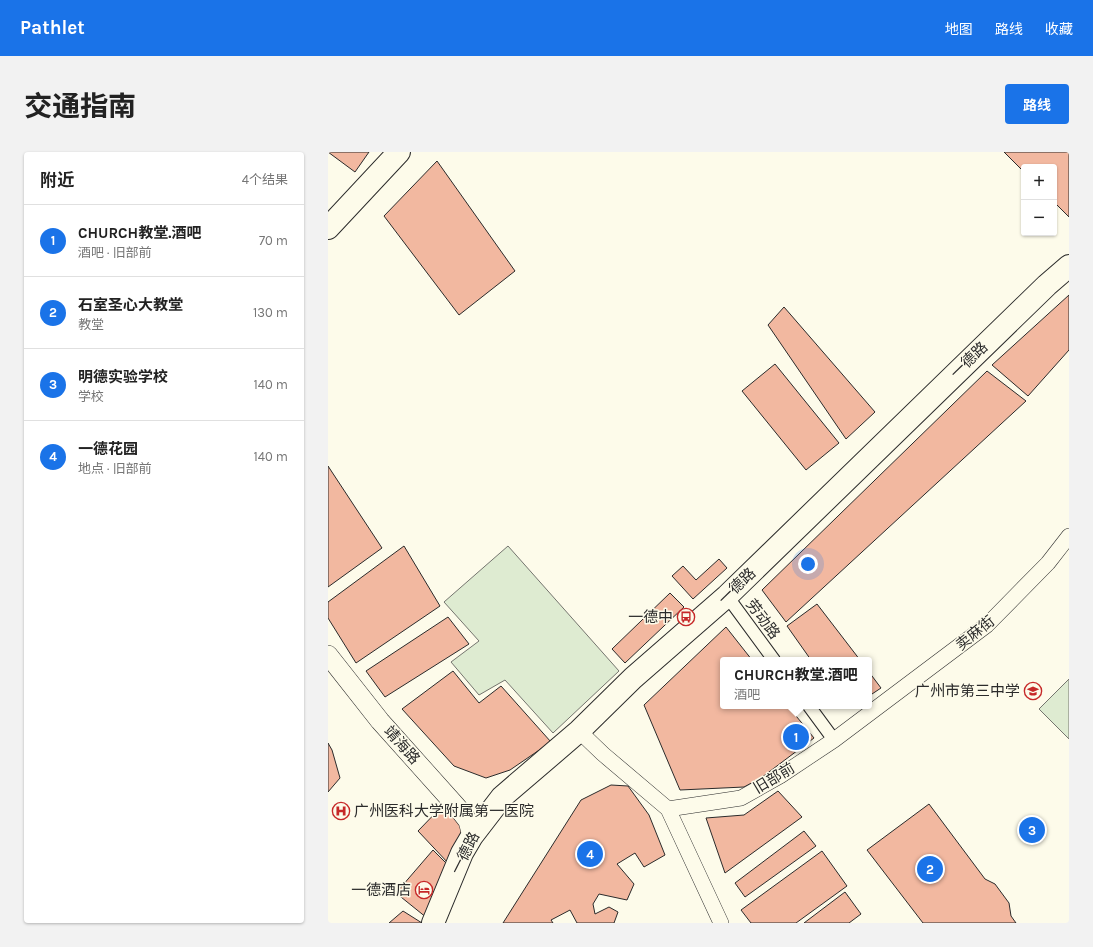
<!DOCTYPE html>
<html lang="zh">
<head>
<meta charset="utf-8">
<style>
	body { margin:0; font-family:Karla,"Noto Sans SC",sans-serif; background:#f2f2f2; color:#222 }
	.controls { position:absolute; right:12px; top:12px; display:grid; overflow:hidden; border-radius:4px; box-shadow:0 1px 3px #0004 }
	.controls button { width:36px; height:36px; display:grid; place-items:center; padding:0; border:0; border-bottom:1px solid #e0e0e0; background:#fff; color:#222; font:20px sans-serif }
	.you { position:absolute; left:480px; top:412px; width:14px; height:14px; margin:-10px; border:3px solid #fff; border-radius:50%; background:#1a73e8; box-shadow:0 0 0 6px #1a73e833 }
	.badge { display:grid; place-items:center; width:26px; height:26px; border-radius:50%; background:#1a73e8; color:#fff; font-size:13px; font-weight:700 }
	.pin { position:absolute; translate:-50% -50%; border:2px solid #fff; box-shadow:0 1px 4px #0006 }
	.popup { position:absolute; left:392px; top:505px; width:152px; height:52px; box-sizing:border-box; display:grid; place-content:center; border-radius:4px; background:#fff; filter:drop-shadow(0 1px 3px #0005); font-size:13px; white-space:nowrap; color:#767676 }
	.popup b { font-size:15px; color:#222 }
	.popup::after { content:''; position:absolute; left:50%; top:100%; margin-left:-8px; border:8px solid transparent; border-top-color:#fff }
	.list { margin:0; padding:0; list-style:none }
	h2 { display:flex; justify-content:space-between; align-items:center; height:52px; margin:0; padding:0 16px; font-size:17px }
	h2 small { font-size:13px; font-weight:400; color:#767676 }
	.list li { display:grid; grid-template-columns:26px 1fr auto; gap:12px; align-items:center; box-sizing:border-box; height:72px; padding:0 16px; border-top:1px solid #e0e0e0 }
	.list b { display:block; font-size:15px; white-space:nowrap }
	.list p { margin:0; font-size:13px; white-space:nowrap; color:#767676 }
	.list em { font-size:13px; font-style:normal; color:#767676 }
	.map { position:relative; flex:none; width:741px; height:771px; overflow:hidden; border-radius:4px }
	header { display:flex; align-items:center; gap:24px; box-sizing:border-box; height:56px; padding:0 20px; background:#1a73e8; color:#fff }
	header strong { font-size:19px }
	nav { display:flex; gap:22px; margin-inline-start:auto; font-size:14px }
	.intro { display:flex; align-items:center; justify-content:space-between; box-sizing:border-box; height:96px; padding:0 24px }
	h1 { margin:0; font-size:28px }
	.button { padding:10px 18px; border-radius:4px; background:#1a73e8; color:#fff; font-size:14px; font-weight:700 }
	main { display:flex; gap:24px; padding:0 24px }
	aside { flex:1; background:#fff; border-radius:4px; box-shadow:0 1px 3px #0004 }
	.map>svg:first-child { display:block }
	.green { fill:#deebd1; stroke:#74746e }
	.building { fill:#f2b8a0; stroke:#2b2b2b }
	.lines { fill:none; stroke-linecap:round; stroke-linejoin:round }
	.pedestrian-casing { stroke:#2b2b2b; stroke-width:14 }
	.minor-casing { stroke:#2b2b2b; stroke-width:16 }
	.tertiary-casing { stroke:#2b2b2b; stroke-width:20 }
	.secondary-casing { stroke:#2b2b2b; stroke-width:24 }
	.primary-casing { stroke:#2b2b2b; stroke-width:24 }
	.pedestrian { stroke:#fdfbea; stroke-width:12 }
	.minor { stroke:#fdfbea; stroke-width:15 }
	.tertiary { stroke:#fdfbea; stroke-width:19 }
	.secondary { stroke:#fdfbea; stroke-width:22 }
	.primary { stroke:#fdfbea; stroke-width:22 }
	.labels { text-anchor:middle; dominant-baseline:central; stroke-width:3; stroke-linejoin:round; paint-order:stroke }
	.street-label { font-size:15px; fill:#2b2b2b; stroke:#fdfbea }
	.poi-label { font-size:15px; fill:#2b2b2b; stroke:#fdfbea; text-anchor:end }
</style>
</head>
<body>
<header>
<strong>Pathlet</strong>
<nav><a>地图</a><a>路线</a><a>收藏</a></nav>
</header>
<div class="intro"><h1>交通指南</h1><a class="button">路线</a></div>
<main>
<aside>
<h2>附近<small>4个结果</small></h2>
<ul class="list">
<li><span class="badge">1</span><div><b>CHURCH教堂.酒吧</b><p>酒吧 · 旧部前</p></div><em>70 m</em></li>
<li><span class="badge">2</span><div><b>石室圣心大教堂</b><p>教堂</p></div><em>130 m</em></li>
<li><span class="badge">3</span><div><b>明德实验学校</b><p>学校</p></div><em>140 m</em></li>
<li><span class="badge">4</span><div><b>一德花园</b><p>地点 · 旧部前</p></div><em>140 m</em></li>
</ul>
</aside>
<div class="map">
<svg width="741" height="771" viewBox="0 0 741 771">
	<rect width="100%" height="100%" fill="#fdfbea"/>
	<path class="green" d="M180,394L291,519L225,581L177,528L151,543L123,510L151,489L116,450Z
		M741,527V587L711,557Z"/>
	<path class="building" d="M0,0H41L27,20Z
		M676,0H741V65L726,50V15H696V20Z
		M109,9L187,119L131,163L56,64Z
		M741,143V198L700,244L664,213Z
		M456,155L547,260L518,287L440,173Z
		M447,212L511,291L478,318L414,239Z
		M659,219L698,249L458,470L434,438Z
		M0,314L54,396L0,435Z
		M76,394L112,454L28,511L0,466V450Z
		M391,407L399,416L365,447L344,424L355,414L368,428Z
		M342,441L356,455L297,511L284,497Z
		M489,452L532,508H483L459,474Z
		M120,465L141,492L57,545L38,519Z
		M398,475L424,508H395V554H460L486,586L433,626L416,635L352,638L316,553Z
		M125,519L151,551L173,534L223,590L182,618L158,626L126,614L74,557Z
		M541,520L553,536L541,544Z
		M0,591L4,598L12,626L0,640Z
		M283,633L300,634L321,663L337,703L316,715L307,701L289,712L306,732L299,748L271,742L265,752L267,762L281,755L290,760L286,771H249L242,758L223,768L225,771H175L253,648Z
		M450,639L474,665L397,721L378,666L416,663Z
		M118,650L138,680L121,712L90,679Z
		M601,652L657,727L667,732L681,751L683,764L688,771H595L539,698Z
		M476,679L488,694L417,745L407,731Z
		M105,698L119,712L99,766L68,741Z
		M494,699L519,734L468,771H423L413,758Z
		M517,740L533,762L521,771H476Z
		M75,759L94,771H61Z"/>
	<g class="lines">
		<defs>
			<path id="pedestrian" d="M399,444L446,508
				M481,554L506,588"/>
			<path id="minor" d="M251,579L275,602L340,657L393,771
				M340,657L413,646L452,624L506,588L659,473L720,411L741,384"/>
			<path id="tertiary" d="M0,503L52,569L129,655L140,669L144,684"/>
			<path id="secondary" d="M105,771L134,701L144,684L174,645L251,579L305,526L399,444L719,133L741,114"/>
			<path id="primary" d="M0,76L71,0"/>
		</defs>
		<use href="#pedestrian" class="pedestrian-casing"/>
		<use href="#minor" class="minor-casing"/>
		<use href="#tertiary" class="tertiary-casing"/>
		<use href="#secondary" class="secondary-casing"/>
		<use href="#primary" class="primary-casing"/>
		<use href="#pedestrian" class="pedestrian"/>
		<use href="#minor" class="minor"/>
		<use href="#tertiary" class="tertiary"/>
		<use href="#secondary" class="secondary"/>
		<use href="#primary" class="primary"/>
	</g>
	<defs>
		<symbol id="bus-ring" viewBox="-11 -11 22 22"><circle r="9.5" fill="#fdfbea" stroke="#c62828" stroke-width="1.5"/><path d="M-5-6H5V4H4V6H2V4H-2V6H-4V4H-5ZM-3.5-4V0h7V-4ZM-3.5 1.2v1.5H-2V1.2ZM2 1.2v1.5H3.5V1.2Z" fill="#c62828"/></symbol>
		<symbol id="school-ring" viewBox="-11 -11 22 22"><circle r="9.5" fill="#fdfbea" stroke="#c62828" stroke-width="1.5"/><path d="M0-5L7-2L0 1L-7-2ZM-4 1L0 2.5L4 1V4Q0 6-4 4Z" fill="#c62828"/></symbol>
		<symbol id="hospital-ring" viewBox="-11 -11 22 22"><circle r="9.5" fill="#fdfbea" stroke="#c62828" stroke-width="1.5"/><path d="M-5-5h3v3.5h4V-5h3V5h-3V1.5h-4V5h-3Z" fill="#c62828"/></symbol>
		<symbol id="hotel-ring" viewBox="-11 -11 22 22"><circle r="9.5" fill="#fdfbea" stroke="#c62828" stroke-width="1.5"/><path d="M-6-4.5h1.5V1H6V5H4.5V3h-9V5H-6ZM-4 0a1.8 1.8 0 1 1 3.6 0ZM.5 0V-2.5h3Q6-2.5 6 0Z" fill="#c62828"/></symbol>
	</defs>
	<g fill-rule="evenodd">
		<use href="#bus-ring" x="348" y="455" width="20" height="20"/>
		<use href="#school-ring" x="695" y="529" width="20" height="20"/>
		<use href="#hospital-ring" x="3" y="649" width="20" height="20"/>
		<use href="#hotel-ring" x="86" y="728" width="20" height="20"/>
	</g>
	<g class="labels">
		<g class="street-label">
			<text transform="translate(641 208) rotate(-44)">一德路</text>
			<text transform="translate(409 434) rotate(-44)">一德路</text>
			<text transform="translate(435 467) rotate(53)">劳动路</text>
			<text transform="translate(647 481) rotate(-39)">卖麻街</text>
			<text transform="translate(74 593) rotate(48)">靖海路</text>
			<text transform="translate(446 626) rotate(-31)">旧部前</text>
			<text transform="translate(137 701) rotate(-63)">一德路</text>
		</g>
		<g class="poi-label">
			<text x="345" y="465">一德中</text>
			<text x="692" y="539">广州市第三中学</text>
			<text x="26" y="659" text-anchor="start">广州医科大学附属第一医院</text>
			<text x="83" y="738">一德酒店</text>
		</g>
	</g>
</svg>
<div class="controls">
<button>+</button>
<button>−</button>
</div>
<div class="you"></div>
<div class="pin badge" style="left:468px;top:585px">1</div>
<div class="popup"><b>CHURCH教堂.酒吧</b>酒吧</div>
<div class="pin badge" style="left:602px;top:717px">2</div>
<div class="pin badge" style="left:704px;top:678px">3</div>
<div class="pin badge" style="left:262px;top:702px">4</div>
</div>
</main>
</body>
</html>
